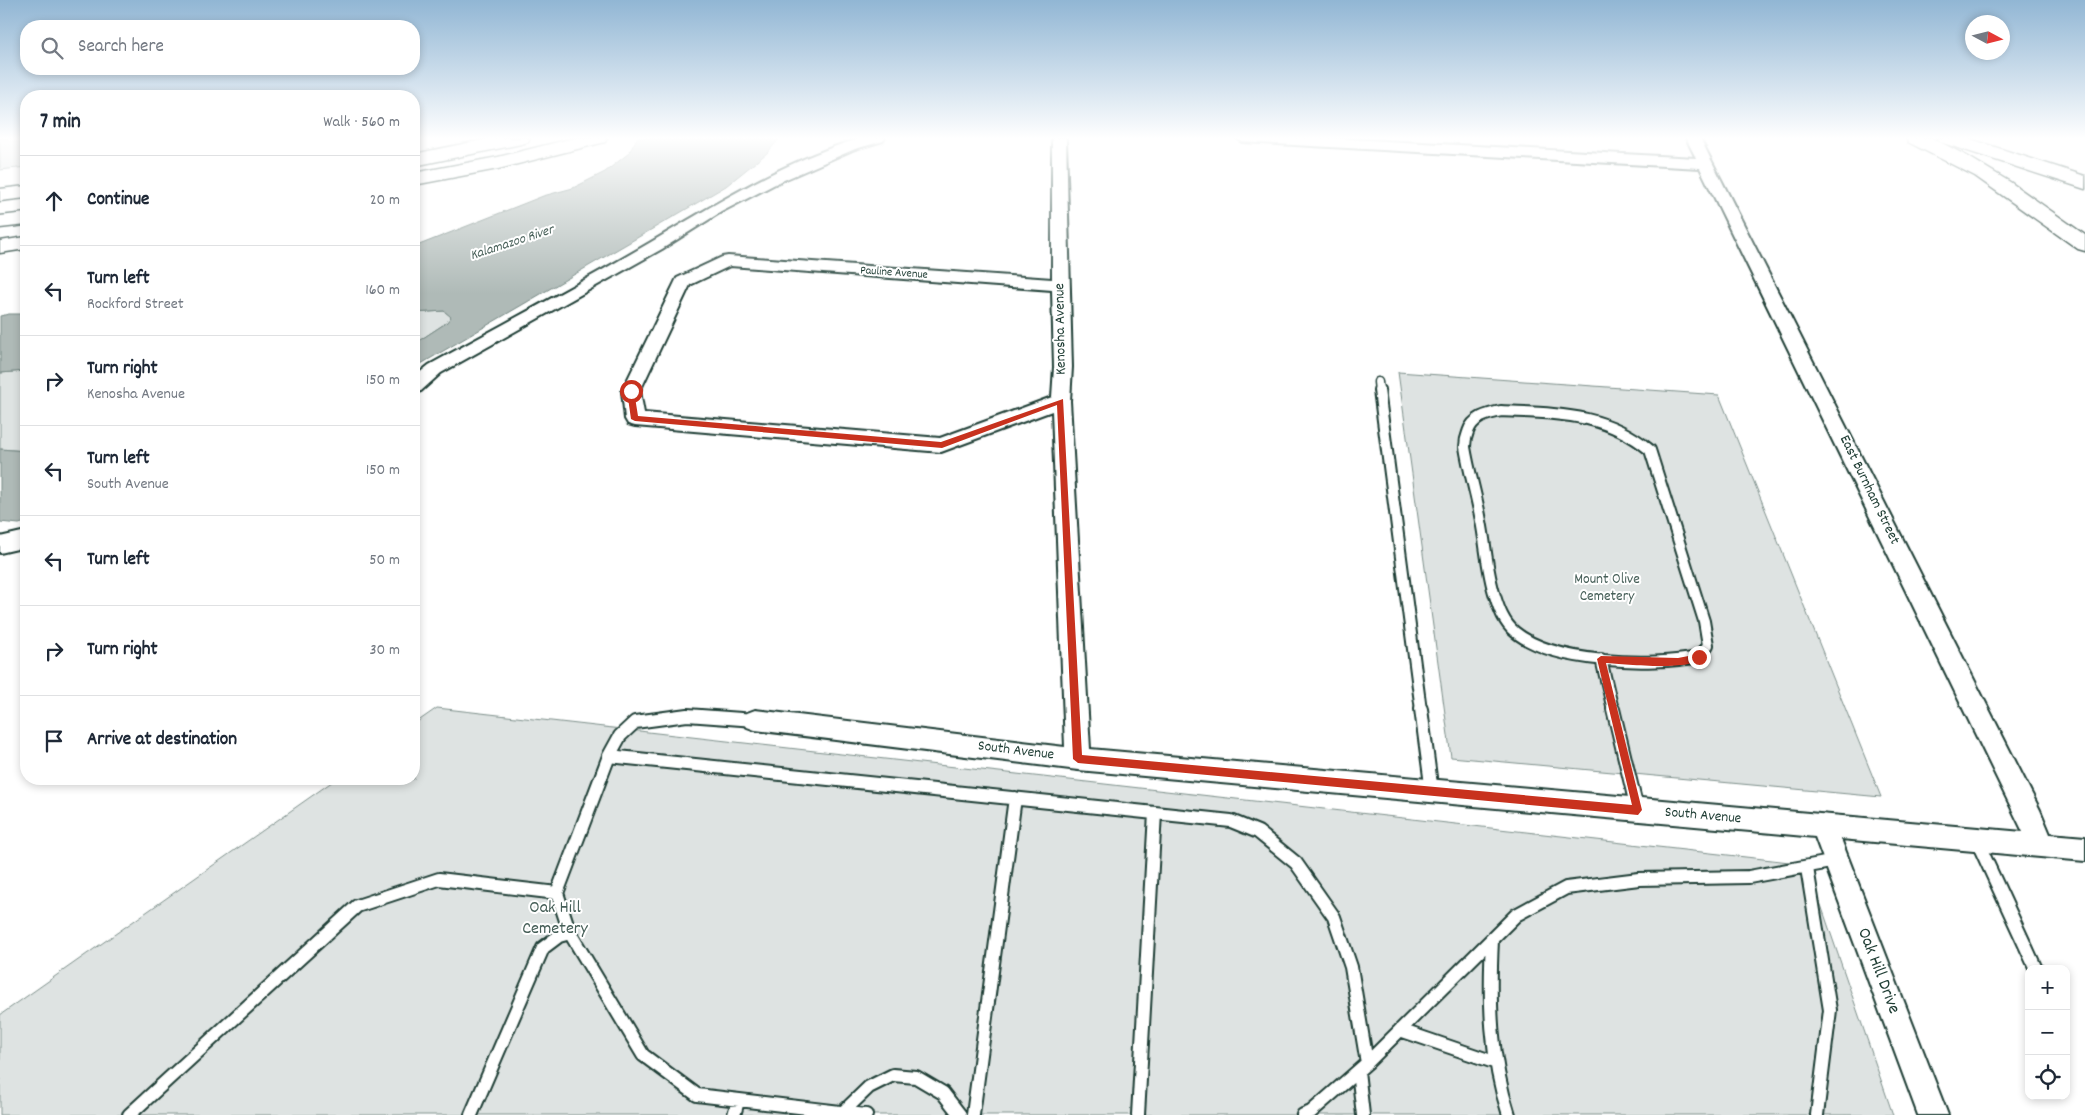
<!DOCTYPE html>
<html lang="en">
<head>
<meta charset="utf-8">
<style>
	body { margin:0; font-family:Dekko,sans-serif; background:#f2f2f3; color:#1f2937 }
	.controls { position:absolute; right:15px; bottom:15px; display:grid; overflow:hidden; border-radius:10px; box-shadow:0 2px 8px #0003 }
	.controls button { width:45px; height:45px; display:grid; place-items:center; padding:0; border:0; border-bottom:1px solid #e0e1e3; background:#fff; color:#1f2937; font:25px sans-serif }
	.compass { position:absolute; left:1965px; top:15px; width:45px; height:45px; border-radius:50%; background:#fff; box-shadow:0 2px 8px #0003; rotate:97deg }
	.stop { position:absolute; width:15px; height:15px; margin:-11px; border:4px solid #c8321e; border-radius:50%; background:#fff }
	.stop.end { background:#c8321e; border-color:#fff; box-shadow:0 1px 5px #0008 }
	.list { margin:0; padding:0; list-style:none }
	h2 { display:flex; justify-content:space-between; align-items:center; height:65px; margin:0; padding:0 20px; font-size:21px }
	h2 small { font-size:16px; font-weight:400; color:#747a83 }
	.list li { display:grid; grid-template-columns:32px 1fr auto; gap:15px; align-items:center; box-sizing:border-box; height:90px; padding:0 20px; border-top:1px solid #e0e1e3 }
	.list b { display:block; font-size:19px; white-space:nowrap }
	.list p { margin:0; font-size:16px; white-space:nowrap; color:#747a83 }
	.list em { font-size:16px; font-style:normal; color:#747a83 }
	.icon { flex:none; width:28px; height:28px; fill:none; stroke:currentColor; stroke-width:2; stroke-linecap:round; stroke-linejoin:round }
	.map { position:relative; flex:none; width:2085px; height:1115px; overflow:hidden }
	.search { position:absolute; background:#fff; box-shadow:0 2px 8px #0003; left:20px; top:20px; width:400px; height:55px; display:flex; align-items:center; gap:12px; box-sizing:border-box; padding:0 18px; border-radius:20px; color:#747a83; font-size:19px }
	.panel { position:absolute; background:#fff; box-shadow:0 2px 8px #0003; left:20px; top:90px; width:400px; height:695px; border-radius:20px }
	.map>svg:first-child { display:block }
	.green { fill:#dee3e2; stroke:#7e908b }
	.water { fill:#afbab7; stroke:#758883 }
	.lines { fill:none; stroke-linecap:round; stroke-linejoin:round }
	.lane-far2-casing { stroke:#1f3d34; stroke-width:11 }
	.lane-far1-casing { stroke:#1f3d34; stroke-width:14 }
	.lane-casing { stroke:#1f3d34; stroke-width:16 }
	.street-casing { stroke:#1f3d34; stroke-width:4 }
	.highway-casing { stroke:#1f3d34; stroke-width:3 }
	.lane-far2 { stroke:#fff; stroke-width:8 }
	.lane-far1 { stroke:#fff; stroke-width:10 }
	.lane { stroke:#fff; stroke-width:12 }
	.street { fill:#fff; fill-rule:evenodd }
	.highway { fill:#fff; fill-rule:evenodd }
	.route { fill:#c8321e }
	.labels { text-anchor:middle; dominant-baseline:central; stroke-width:4; stroke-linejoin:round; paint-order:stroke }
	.far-street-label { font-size:12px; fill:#1f3d34; stroke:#fff }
	.far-water-label { font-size:14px; font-style:italic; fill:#4a625b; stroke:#fff }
	.street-label { font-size:15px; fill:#1f3d34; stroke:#fff }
	.park-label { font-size:15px; fill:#455e57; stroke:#fff }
	.near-park-label { font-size:18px; fill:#455e57; stroke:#fff }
	.near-street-label { font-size:18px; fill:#1f3d34; stroke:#fff }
</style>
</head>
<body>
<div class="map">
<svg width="2085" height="1115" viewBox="0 0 2085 1115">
	<rect width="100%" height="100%" fill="#fff"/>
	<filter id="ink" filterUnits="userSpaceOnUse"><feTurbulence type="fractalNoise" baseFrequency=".02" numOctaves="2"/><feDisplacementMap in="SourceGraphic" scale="10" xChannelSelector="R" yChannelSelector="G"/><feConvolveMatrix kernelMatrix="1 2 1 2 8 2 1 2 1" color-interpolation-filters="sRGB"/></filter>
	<g filter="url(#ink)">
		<path class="green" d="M0,138H26V167L0,170Z
			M444,311L452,317L446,323L414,344V313Z
			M26,371V451L0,449V373Z
			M1398,372L1719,395L1881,797L1451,757Z
			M437,708L1807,864L1893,1115H0V1015L336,779H414V724Z"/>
		<path class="water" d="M637,138H780L767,153L726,186L414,368V344L446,323L451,317L444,311L414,313V247L543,196L573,188L605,172L629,153Z
			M9,314H26V371L0,373V316Z
			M0,449L26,451V522L19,524L0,522Z"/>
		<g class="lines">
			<defs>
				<path id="lane-far2" d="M1378,382L1379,391"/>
				<path id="lane-far1" d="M1379,390L1421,710
					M1501,411C1557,414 1604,412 1650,450L1704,621L1708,645L1699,657C1651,666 1554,664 1515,632C1504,623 1499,609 1495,596C1487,572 1486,546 1481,521C1477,497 1469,472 1465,447C1465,442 1466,437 1468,432C1473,417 1487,414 1501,411Z
					M1601,659L1613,710"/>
				<path id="lane" d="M1421,709L1432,792
					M1613,709L1637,809
					M609,756L1231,821L1258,832L1296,863L1334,917L1351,967L1367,1063
					M1977,841L2036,969
					M1807,868L1830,1010L1817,1115
					M557,893L609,756L620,736L635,722L687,715L755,720
					M1492,940C1489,1000 1490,1057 1509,1115
					M1400,1030L1494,1062
					M1358,1071L1363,1115
					M129,1115L357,906L439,879L557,893L570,933L643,1055L697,1095L866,1115
					M471,1115L543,948L559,936L570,933
					M734,1115L738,1101
					M840,1115L869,1087L893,1075L916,1077L943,1093L960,1115
					M973,1115L1015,798
					M1138,1115L1155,813
					M1303,1115L1311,1112L1367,1063L1516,915L1566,888L1639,879L1749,877L1836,861"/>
				<path id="street" d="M861,138H885L883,141L855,149L777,183L721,212L662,249L441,373L421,391L414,393V377L429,365C503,324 578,285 651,242C717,203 786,160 861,138Z
					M1052,138H1066L1072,367L1070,401L1090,749L2023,832L1700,168L1243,142L1236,138H1331L1696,158L1686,138H1700L2040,810L2050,834L2085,837V861L1841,839L1948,1115H1918L1815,837L1078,770L755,730L747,727L743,720L747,713L755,710L1065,747L1052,411L941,452L635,426L628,424L625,419L622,391L675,282L677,278L722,257L728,256L1052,279ZM730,266L1052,290L1054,367L1052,397L940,438L644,413L640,391L690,285Z
					M26,531V547L0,553V537Z"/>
				<path id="highway" d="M492,138H530L528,142L521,144L414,166V154Z
					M574,138H607L605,142L498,169L414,185V173L498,157Z
					M1906,138H1932L1967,156L2010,182L2085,235V251L2078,249L1975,176L1908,142Z
					M1938,138H1967L2085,176V189L1940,142Z
					M26,186V198L0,201V189Z
					M26,213V225L0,228V216Z
					M26,237V249L0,253V241Z"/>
			</defs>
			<use href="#lane-far2" class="lane-far2-casing"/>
			<use href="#lane-far1" class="lane-far1-casing"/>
			<use href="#lane" class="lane-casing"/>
			<use href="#street" class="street-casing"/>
			<use href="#highway" class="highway-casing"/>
			<use href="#lane-far2" class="lane-far2"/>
			<use href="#lane-far1" class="lane-far1"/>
			<use href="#lane" class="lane"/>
			<use href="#street" class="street"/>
			<use href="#highway" class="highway"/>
		</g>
	</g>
	<linearGradient id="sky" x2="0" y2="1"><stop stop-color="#91b6d4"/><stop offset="0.47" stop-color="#fff"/><stop offset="1" stop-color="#fff" stop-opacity="0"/></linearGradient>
	<rect width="2085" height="294" fill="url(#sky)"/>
	<path class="route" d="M631,389L634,391L638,416L941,442L1063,399L1082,755L1632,805L1597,659L1601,656L1678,658L1699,654L1703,657C1692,672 1625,664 1606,663L1642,810L1638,815L1078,763L1073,759L1057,405L942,448L635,421L631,419L627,391Z"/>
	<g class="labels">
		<g class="far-street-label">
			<text transform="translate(894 273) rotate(4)">Pauline Avenue</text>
		</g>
		<g class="far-water-label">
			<text transform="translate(512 243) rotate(-18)">Kalamazoo River</text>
		</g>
		<g class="street-label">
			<text transform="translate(1061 329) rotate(-91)">Kenosha Avenue</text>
			<text transform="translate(1869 490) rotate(64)">East Burnham Street</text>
			<text transform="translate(1016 751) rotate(7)">South Avenue</text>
			<text transform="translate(1703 816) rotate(5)">South Avenue</text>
		</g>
		<g class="park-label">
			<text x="1607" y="580">Mount Olive<tspan x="1607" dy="17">Cemetery</tspan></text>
		</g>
		<g class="near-park-label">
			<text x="555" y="908">Oak Hill<tspan x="555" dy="21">Cemetery</tspan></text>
		</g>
		<g class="near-street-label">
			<text transform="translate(1878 971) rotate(69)">Oak Hill Drive</text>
		</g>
	</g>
</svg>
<div class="controls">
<button>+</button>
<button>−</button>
<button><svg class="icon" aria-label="locate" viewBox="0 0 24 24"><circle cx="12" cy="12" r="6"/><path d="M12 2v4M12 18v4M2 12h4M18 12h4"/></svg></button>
</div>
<svg class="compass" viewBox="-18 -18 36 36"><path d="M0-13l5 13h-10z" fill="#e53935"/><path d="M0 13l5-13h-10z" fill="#747a83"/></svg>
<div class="stop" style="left:631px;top:391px"></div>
<div class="stop end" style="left:1699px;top:657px"></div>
<div class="search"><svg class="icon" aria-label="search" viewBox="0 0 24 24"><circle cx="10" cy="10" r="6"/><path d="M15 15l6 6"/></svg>Search here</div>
<section class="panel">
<h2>7 min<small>Walk · 560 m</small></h2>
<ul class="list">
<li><svg class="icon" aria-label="ahead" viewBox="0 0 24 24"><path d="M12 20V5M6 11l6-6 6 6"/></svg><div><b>Continue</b></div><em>20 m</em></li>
<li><svg class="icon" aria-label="left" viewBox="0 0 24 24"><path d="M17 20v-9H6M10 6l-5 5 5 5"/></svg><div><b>Turn left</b><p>Rockford Street</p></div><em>160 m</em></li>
<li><svg class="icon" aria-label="right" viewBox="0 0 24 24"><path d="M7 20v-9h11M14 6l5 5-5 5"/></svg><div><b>Turn right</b><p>Kenosha Avenue</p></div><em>150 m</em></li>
<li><svg class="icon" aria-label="left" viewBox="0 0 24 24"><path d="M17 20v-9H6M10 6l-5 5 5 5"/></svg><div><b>Turn left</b><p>South Avenue</p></div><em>150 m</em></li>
<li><svg class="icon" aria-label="left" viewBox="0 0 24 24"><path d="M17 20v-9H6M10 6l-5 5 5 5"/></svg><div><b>Turn left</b></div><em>50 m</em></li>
<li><svg class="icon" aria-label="right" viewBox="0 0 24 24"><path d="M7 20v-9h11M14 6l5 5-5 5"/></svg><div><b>Turn right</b></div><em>30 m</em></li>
<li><svg class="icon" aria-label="arrive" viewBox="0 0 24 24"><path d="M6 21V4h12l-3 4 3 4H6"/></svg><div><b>Arrive at destination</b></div></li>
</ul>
</section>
</div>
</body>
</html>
